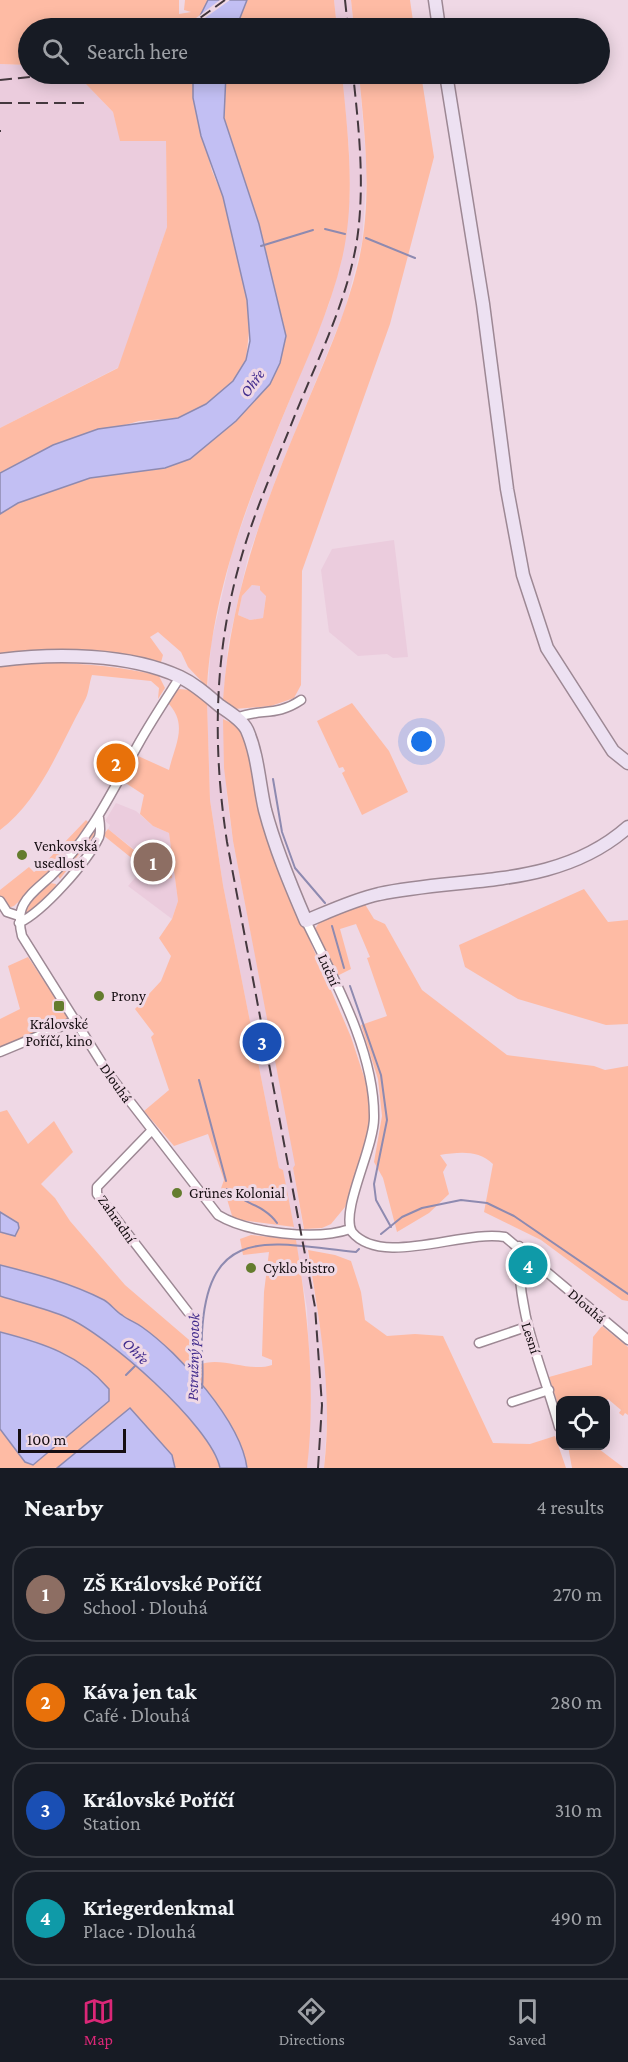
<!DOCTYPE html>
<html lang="en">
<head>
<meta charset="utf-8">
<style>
	body { margin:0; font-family:"Crimson Pro",serif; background:#20242c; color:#f1f3f6 }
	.controls { position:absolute; right:18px; bottom:18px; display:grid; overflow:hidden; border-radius:12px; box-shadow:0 3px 15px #0003 }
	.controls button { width:54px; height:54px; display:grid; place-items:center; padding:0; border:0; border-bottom:2px solid #363941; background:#171b24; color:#f1f3f6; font:30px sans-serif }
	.scale { position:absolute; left:18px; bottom:15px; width:108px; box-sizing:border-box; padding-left:6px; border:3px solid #160e12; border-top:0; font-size:16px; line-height:21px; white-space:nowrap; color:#160e12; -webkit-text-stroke:4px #efd8e5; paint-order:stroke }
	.you { position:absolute; left:422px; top:742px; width:21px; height:21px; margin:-15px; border:4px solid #fff; border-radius:50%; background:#1a73e8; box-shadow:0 0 0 9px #1a73e833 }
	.badge { display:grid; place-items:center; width:39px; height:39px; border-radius:50%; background:#db2777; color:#fff; font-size:20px; font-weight:700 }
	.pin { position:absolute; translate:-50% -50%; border:3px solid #fff; box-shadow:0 2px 6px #0006 }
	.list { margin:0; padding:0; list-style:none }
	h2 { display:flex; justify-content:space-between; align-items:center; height:78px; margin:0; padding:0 24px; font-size:26px }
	h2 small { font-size:20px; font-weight:400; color:#9ea1a6 }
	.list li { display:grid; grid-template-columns:39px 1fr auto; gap:18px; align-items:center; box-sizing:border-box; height:96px; margin:0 12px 12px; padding:0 12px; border:2px solid #363941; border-radius:24px }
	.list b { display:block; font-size:22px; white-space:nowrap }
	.list p { margin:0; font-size:20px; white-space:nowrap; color:#9ea1a6 }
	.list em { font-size:20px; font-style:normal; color:#9ea1a6 }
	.icon { flex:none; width:33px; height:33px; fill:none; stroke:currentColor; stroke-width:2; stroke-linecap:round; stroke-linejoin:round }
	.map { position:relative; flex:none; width:628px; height:1468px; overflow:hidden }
	.search { position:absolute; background:#171b24; box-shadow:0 3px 15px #0003; left:18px; right:18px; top:18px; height:66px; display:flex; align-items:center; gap:15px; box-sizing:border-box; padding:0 21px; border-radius:33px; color:#9ea1a6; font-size:22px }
	.sheet { height:510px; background:#171b24 }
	nav { display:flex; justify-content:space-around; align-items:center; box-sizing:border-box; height:84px; border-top:2px solid #363941; background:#171b24; font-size:16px; color:#9ea1a6 }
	nav a { display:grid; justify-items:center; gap:3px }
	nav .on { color:#db2777 }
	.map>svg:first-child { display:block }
	.built { fill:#ebccdd }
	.green { fill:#febba4; fill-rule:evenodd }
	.water { fill:#c2bff3; stroke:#8e8ab0; stroke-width:1.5 }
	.pier { fill:#efd8e5 }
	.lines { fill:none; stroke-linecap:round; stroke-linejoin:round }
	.stream { stroke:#8e8ab0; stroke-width:2 }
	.street-casing { stroke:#9d8894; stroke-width:11 }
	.secondary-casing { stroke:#9d8894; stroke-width:15 }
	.street { stroke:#fff; stroke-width:8 }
	.secondary { stroke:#ede1f2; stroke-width:12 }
	.rail { stroke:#44383e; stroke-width:2; stroke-dasharray:12 6; stroke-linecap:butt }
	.poi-dot { fill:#647c2e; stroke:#efd8e5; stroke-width:2 }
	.labels { text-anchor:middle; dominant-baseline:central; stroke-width:6; stroke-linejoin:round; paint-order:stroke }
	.poi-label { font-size:15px; fill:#160e12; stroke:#efd8e5; text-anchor:start }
	.street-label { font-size:15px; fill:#160e12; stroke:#efd8e5 }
	.water-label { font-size:16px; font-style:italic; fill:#422c8d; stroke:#efd8e5 }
</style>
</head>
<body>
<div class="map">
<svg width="628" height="1468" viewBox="0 0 628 1468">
	<rect width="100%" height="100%" fill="#efd8e5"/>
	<path class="built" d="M334,0H351L354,28H337Z
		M0,64L28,65V74H84V82L113,112L121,141H166L167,227L119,367L0,428Z
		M342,74H359L367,170L362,242L345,310L277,476L248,557L228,645L223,705L227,798L233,841L296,1165L293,1168L326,1361L328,1405L324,1468H307L311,1405L307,1308L283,1171L279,1168L223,885L210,800L207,701L211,643L232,552L261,470L329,304L342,259L350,194L349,149Z
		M394,540L408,657L393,658L387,654L358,656L329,632L321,570L332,549Z
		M252,585L260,586L266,595L263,618L250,620L238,615L242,596Z
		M116,803L136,811L153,826L169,833L178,901L172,919L128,886L141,871L132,863L140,854L108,829L110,825L105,821Z"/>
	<path class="green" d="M0,0H179V14L191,12L184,10L185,0H208L194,28H28V65L0,64Z
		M247,0H334L337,28H236Z
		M351,0H410L414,28H354Z
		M84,74H193V98L212,171L223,197L247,300L250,322L246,360L233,383L206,404L178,418L139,421L53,445L0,473V428L118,368L167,227L166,141H120L113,112L84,82Z
		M226,74H342C348,135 356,198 342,259C330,309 308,357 288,404C250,495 213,587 207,687L188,667L181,652L158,632L150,637L163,655L160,666L0,656V514L18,503L90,478L190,459L236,421L286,336L259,224L224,118Z
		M359,74H421L434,157L390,324L302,571L301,685L294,698L271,706L234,709L223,700C230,598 263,506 303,413C323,364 346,315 358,264C373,201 365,137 359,74ZM252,585L260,586V590L266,596L263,618L250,620L238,615L242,596Z
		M47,662C84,664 122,666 159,676L165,688L158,699L159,688L151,681L92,675C89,683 89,694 84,702C60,745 41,799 0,830V666Z
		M179,689L191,690L207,701L210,800L223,885L279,1168L283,1170L294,1227L233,1219L227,1199L219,1194L224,1180L208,1134L174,1146L144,1111L169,1090L151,1037L154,1034L135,1009L161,981L171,956L159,938L172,919L178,901L169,833L153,826L140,814L144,795L124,782L138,756L169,770C175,744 189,724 167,702Z
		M352,703L389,751L408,792L362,815L342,773L345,771L343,767L339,768L317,721Z
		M223,719L238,726L246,741L274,857L351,1037L368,1089L370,1114L368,1136L345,1207L331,1224L322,1228L304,1229L293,1168L295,1165L233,841L224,768Z
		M86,820L90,824L59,863L14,906L8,908L0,897V890L29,867L34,872L39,869Z
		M96,827L98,830L60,879L58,876Z
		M108,829L140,855L134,860L103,835Z
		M169,852L172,878L158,880L154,854Z
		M50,883L56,884L55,889L29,915H24L30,903Z
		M584,889L608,922L628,920V1024L606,1025L518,999L465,967L459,945Z
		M363,901L374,919L385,924L422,990L507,1055L594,1066L605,1070L628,1066V1301L622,1300L541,1240L484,1212L493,1164C478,1150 460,1152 440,1155L447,1165L443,1172L449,1194L429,1213L397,1232L383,1178L374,1162L382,1116L378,1079L361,1025L387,1016L367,958L370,957L356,924L340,929L351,969L337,976L315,929L320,921Z
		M28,957L70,1020L0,1050V1019L20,1009L8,966Z
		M7,1110L28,1144L54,1121L73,1152L41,1184L55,1198L70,1221L125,1285L195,1345L198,1365C222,1355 248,1373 272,1365V1360L262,1356L264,1292L269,1252L243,1255L240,1239L251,1235L296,1240C308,1315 316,1392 307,1468H247C241,1421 180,1353 142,1327C135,1322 128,1320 122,1315C116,1311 111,1304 104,1300C71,1283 36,1274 0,1265V1232L14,1236L17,1223L0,1212V1112Z
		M308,1250L335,1255L351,1261L361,1292L365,1320L387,1336L415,1334L443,1336L493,1443L530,1444L555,1436L566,1468H324C333,1390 320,1326 308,1250Z
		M0,1296C21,1303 45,1308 66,1317C105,1333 212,1426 220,1468H175L172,1455L130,1408L57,1468H0V1429L25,1462L33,1465L75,1428L35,1341L0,1332Z
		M602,1326L628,1347V1415L625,1413L623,1416L619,1413L621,1410L608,1399L606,1402L560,1400L559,1407L549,1377L592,1365L593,1337Z
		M568,1446H595L624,1468H572Z"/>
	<path class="water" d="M208,0H247L236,28H194Z
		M193,74H226L224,118L259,224L286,336L280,363L270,384L236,421L190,459L165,468L90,478L18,503L0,514V473L53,445L98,429L178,418L206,404L233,381L246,360L250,341L247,300L223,197L201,136L193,98Z
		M0,1212L18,1223L19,1228L15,1236L0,1232Z
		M0,1265C36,1274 71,1283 104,1300C111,1304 115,1311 122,1315C128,1320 135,1322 142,1327C179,1353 241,1421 247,1468H220C212,1426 105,1333 66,1317C45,1308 21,1303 0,1296Z
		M0,1332C43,1343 80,1355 109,1389V1401L33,1465L25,1462L0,1429Z
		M130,1408L172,1455L175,1468H57Z"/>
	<path class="pier" d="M220,0H230L191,28L196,18Z"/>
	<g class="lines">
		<path class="stream" d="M325,229L345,234
			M366,238L415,258
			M261,246L313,230
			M273,779L282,832L295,868L325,903
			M332,926L344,968
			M350,986L381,1075L387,1120L374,1184L376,1200L391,1227
			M199,1080L226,1181
			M227,1189C242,1203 265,1205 277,1223
			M381,1234L402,1217L422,1208L461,1200L487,1203L514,1216L628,1294
			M126,1375L135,1366
			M202,1388C204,1370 201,1351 202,1333C208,1221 273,1244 356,1252L359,1249"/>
		<defs>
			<path id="street" d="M180,677C166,699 152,720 139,743C112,791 92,836 51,876C29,896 14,904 22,936L108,1073L218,1215C248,1233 316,1241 350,1229
				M236,718C261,708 276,717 301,700
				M0,901L7,912L19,916
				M306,921C334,979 375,1052 374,1118C374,1148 340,1211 352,1232C382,1268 464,1229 505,1237L628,1340
				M19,923C44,911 87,862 99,837C101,831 100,824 99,818
				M0,1052L77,1020
				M152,1130L97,1187V1194L188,1312
				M519,1246C517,1317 541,1362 559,1427
				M479,1343L526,1327
				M512,1402L549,1390"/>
			<path id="secondary" d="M435,0L439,28
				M446,74L483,304L507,489L523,575L547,648L613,751L628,763
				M0,660C54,653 129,653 180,677C195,684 207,695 220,706C229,712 242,720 247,730C258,755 259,784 265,810C275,848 290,884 306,921C330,911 353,900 379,894C466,876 558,889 628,827"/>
		</defs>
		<use href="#street" class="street-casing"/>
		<use href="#secondary" class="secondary-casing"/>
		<use href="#street" class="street"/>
		<use href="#secondary" class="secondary"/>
		<path class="rail" d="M345,0L348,28
			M186,28L225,0
			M0,80L59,74
			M0,103H89
			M0,131H1
			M318,1468L322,1405L315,1307L227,842C212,745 214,649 242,555C256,507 277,461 295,415C318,358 347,302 357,240C365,185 359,129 353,74"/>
	</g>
	<g class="poi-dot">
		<circle cx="22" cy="855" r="6"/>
		<circle cx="99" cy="996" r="6"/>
		<rect x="53" y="1000" width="12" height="12" rx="3"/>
		<circle cx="177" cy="1193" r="6"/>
		<circle cx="251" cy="1268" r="6"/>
	</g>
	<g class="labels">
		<g class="poi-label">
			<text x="34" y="846">Venkovská<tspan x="34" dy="17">usedlost</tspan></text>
			<text x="111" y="996">Prony</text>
			<text x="59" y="1024" text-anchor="middle">Královské<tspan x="59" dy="17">Poříčí, kino</tspan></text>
			<text x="189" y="1193">Grünes Kolonial</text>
			<text x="263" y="1268">Cyklo bistro</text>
		</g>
		<g class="street-label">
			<text transform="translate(329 970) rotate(66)">Luční</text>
			<text transform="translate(116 1083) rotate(55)">Dlouhá</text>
			<text transform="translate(117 1219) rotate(55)">Zahradní</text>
			<text transform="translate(587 1306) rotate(41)">Dlouhá</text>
			<text transform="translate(531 1338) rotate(72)">Lesní</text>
		</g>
		<g class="water-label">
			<text transform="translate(252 383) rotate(-54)">Ohře</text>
			<text transform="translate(136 1351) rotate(45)">Ohře</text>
			<text transform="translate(193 1357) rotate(-89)">Pstružný potok</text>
		</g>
	</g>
</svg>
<div class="controls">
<button><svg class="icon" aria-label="locate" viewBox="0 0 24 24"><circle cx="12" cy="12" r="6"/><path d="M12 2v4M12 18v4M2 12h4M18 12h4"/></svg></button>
</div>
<div class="scale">100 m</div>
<div class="you"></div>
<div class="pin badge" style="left:153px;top:862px;background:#8d6e63">1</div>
<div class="pin badge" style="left:116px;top:763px;background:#e8710a">2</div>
<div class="pin badge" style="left:262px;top:1042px;background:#1a4fb4">3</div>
<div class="pin badge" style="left:528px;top:1265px;background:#0f9aa8">4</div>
<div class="search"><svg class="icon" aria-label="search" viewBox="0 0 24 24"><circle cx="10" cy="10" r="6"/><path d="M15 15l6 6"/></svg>Search here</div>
</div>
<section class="sheet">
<h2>Nearby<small>4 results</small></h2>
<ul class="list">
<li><span class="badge" style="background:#8d6e63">1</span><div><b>ZŠ Královské Poříčí</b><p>School · Dlouhá</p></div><em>270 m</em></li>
<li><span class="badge" style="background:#e8710a">2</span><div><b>Káva jen tak</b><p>Café · Dlouhá</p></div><em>280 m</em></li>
<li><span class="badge" style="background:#1a4fb4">3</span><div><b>Královské Poříčí</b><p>Station</p></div><em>310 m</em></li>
<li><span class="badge" style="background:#0f9aa8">4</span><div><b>Kriegerdenkmal</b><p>Place · Dlouhá</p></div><em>490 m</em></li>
</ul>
</section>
<nav>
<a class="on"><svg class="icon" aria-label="map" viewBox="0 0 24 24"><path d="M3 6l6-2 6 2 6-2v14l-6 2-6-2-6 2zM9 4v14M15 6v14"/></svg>Map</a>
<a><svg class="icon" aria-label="directions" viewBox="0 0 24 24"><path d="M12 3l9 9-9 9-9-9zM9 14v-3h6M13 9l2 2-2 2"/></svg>Directions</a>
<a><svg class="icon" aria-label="saved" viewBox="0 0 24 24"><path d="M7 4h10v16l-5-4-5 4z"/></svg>Saved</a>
</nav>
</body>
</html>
